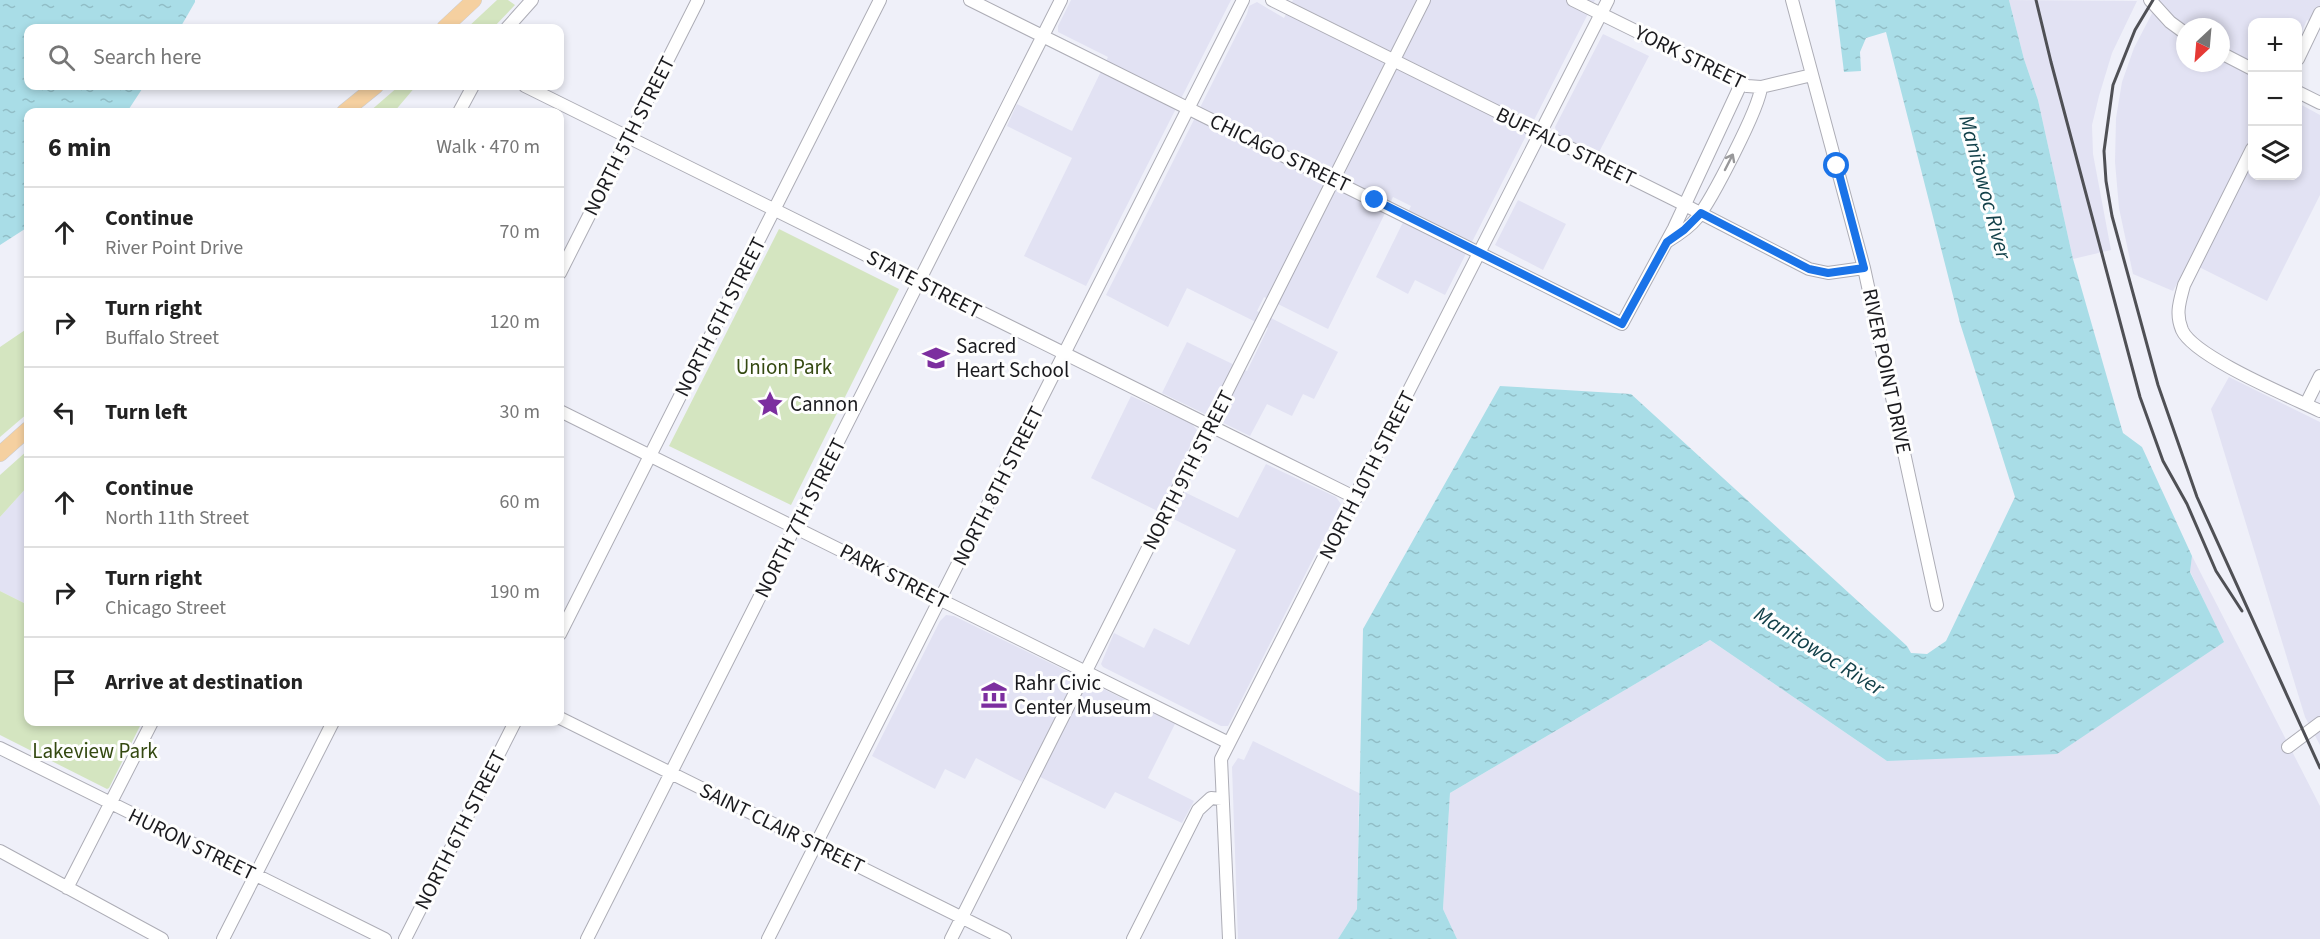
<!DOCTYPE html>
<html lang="en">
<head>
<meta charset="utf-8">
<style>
	body { margin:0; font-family:"Source Sans 3",sans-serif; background:#f6f6f6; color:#222 }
	.controls { position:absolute; right:18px; top:18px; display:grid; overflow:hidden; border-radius:12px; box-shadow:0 3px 9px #0003 }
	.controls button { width:54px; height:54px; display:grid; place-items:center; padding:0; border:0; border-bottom:2px solid #e0e0e0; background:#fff; color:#222; font:30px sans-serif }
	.compass { position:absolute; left:2176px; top:18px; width:54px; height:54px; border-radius:50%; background:#fff; box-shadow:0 3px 9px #0003; rotate:206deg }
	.stop { position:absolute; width:18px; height:18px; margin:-14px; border:4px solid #1a73e8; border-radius:50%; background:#fff }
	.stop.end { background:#1a73e8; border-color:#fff; box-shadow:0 2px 6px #0008 }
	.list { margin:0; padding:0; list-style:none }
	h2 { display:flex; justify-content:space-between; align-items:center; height:78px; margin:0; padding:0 24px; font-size:26px }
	h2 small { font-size:20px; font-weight:400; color:#767676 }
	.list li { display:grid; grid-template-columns:39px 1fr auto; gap:18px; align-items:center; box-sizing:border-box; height:90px; padding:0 24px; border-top:2px solid #e0e0e0 }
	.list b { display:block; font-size:22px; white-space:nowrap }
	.list p { margin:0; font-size:20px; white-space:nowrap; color:#767676 }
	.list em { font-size:20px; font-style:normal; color:#767676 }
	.icon { flex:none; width:33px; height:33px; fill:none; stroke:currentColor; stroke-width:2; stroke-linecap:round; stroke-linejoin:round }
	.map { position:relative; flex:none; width:2320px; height:939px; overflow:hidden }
	.search { position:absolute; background:#fff; box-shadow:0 3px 9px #0003; left:24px; top:24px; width:540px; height:66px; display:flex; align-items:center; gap:15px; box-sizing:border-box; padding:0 21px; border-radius:12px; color:#767676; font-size:22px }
	.panel { position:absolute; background:#fff; box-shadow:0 3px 9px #0003; left:24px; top:108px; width:540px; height:618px; border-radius:12px }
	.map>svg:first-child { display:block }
	.built { fill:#e2e2f3; fill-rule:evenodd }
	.green { fill:#d4e5c0 }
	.water { fill:url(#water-ripples) }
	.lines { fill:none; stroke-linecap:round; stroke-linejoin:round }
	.minor-casing { stroke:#adadb6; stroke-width:14 }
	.major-casing { stroke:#cdcdce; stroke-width:16 }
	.minor { stroke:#fff; stroke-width:12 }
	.major { stroke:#f5d0a0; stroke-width:15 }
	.rail { stroke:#4f5055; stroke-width:3 }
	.oneway { stroke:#98989a }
	.route { stroke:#1a73e8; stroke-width:8 }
	.labels { text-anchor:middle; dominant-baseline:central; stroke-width:6; stroke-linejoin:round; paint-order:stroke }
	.street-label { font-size:21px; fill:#1a1a1e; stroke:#fefefe }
	.poi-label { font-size:21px; fill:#1a1a1e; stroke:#fefefe; text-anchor:start }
	.park-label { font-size:21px; fill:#344911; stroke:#fefefe }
	.water-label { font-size:22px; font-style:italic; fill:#124049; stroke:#fefefe }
</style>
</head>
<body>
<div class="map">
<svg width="2320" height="939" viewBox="0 0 2320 939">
	<defs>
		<pattern id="water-ripples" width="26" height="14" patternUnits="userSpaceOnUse" patternTransform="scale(1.5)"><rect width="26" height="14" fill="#a9dde7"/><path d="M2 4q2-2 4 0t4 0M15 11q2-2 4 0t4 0" fill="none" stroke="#91bdc6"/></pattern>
	</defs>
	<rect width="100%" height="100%" fill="#eff0f9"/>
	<path class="built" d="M1071,0H1231L1086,286L1024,256L1072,158L1007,126L1017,104L1072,131L1108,57L1058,32V26Z
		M1293,0H1595L1445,295L1415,280L1408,294L1376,277L1411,206L1393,197L1328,329L1264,297L1257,311L1338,352L1314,399L1303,394L1292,416L1267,404L1250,436L1162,393L1187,342L1247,371L1268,328L1187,288L1168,327L1106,295L1247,14L1249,6L1257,2L1284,18Z
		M2009,0L2137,1L2112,53L2099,96L2092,125L2093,154L2111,250L2073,259L2038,100L2024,59Z
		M2159,0H2320V25L2307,20L2298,39V22H2252V176H2298V103L2320,115V195L2267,301L2189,262L2173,291L2133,274L2119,208L2115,162L2116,118L2122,82L2134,48ZM2185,27H2221V63H2185Z
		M1603,34L1649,56L1598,154L1557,134L1555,127Z
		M1518,200L1566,224L1543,270L1495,245Z
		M2229,377L2320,422V745L2305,717L2211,409Z
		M1131,396L1192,424L1197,430L1172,486L1238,518L1266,464L1336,497L1341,504L1228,726H1221L1103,667L1101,664L1114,633L1144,648L1154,628L1189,645L1236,550L1091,478Z
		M28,486V605L0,591V517Z
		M2192,556L2320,806V939H1457L1443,909L1450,793L1710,640L1887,761L2223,642L2190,571Z
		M946,615L954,616L1175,724L1148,778L1194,801L1182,823L1115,792L1105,809L1028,771L1022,782L976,758L965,779L945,769L935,789L872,756L940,621Z
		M1253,741L1359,793L1357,909L1338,939H1238L1232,767L1238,758L1244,760Z"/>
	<path class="green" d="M497,0H508L515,5L493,28H467Z
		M399,86H416L394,112H369Z
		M779,229L899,289L791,505L669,446Z
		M28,328V413L0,437V347Z
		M28,450V486L0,517V475Z
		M0,591L28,605V722H142L109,788L107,789L0,735Z"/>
	<path class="water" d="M0,0H195V2L180,28H28V86H144L127,112H28V227L0,245Z
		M1835,0H2009L2024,59L2038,100L2073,259L2123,433L2142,447L2192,556L2190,572L2224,642L2057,754L1887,761L1710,640L1450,793L1443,909L1457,939H1338L1357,909L1363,629L1500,386L1631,394L1907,646L1911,653L1927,654L1946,641L2015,497L1960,323L1886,32L1866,38L1860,52L1861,71L1844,72Z"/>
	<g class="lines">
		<defs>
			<path id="minor" d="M970,0L1622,324L1674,228L1741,84
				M1272,0L1675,200L1809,269L1828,273L1864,268
				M1573,0L1747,86L1761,87L1812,75
				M1792,0L1864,268L1937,605
				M2150,0L2170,22L2185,33
				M507,28L532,0
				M2221,53L2252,69
				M2298,59L2320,13
				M525,86L1356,498
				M2298,92L2320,103
				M459,112L473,86
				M2252,149L2184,285C2180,301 2175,313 2182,330C2194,357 2291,397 2320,411
				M1668,241C1678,235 1689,228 1697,218C1711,201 1760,107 1761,87
				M560,273L698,0
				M2306,404L2320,376
				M560,411L1229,743
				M560,634L880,0
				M560,718L1005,939
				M2288,747L2320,723
				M0,748L385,939
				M0,851L162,939
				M67,888L152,722
				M223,939L333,722
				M405,939L515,722
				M587,939L1061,0
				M768,939L1243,0
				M951,939L1424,0
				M1133,939L1198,810L1211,798L1222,799
				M1229,939L1221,759L1608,0"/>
			<path id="major" d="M444,28L474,0
				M344,112L376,86
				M0,454L28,429"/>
		</defs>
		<use href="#minor" class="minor-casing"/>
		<use href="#major" class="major-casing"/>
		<use href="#minor" class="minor"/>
		<use href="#major" class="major"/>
		<path class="rail" d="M2036,0L2051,62L2140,397L2163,461L2187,504L2216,571L2242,611
			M2153,0L2135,30L2113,85L2104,151L2106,181L2112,216L2158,385L2197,497L2320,768"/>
	</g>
	<defs><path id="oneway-shaft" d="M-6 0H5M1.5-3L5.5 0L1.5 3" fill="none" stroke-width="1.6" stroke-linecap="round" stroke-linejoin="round" transform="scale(1.5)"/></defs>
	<use class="oneway" href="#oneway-shaft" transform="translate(1729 162) rotate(-63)"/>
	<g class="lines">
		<path class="route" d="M1375,200L1622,324L1667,242L1684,230L1701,213L1809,269L1828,273L1864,268L1837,166"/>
	</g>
	<defs>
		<symbol id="school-bare" viewBox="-9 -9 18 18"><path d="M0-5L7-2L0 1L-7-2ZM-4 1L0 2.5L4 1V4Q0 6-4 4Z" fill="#7c2e9f" stroke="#fefefe" stroke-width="2.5" paint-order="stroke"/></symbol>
		<symbol id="sight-bare" viewBox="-9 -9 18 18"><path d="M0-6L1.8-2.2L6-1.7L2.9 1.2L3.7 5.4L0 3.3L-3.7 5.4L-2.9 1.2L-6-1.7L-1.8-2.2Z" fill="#7c2e9f" stroke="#fefefe" stroke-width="2.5" paint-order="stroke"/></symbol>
		<symbol id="museum-bare" viewBox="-9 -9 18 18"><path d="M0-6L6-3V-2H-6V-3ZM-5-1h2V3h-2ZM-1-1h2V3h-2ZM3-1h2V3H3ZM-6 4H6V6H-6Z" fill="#7c2e9f" stroke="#fefefe" stroke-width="2.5" paint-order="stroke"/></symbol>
	</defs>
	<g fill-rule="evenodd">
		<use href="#school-bare" x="917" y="339" width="38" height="38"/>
		<use href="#sight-bare" x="751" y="385" width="38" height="38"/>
		<use href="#museum-bare" x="975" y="676" width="38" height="38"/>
	</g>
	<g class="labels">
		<g class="street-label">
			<text transform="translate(1690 57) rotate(26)">YORK STREET</text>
			<text transform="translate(629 136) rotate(-63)">NORTH 5TH STREET</text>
			<text transform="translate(1566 146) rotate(26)">BUFFALO STREET</text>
			<text transform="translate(1280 153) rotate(26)">CHICAGO STREET</text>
			<text transform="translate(924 284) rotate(27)">STATE STREET</text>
			<text transform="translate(720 317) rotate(-63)">NORTH 6TH STREET</text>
			<text transform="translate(1887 371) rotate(78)">RIVER POINT DRIVE</text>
			<text transform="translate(1188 470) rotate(-63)">NORTH 9TH STREET</text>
			<text transform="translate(1367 475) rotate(-63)">NORTH 10TH STREET</text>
			<text transform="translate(998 486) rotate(-63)">NORTH 8TH STREET</text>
			<text transform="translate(800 518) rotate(-63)">NORTH 7TH STREET</text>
			<text transform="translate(894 576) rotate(27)">PARK STREET</text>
			<text transform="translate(782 828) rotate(26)">SAINT CLAIR STREET</text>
			<text transform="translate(460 830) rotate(-63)">NORTH 6TH STREET</text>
			<text transform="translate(192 844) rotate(26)">HURON STREET</text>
		</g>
		<g class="poi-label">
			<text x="956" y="346">Sacred<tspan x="956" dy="24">Heart School</tspan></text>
			<text x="790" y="404">Cannon</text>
			<text x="1014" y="683">Rahr Civic<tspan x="1014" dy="24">Center Museum</tspan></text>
		</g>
		<g class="park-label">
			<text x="784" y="367">Union Park</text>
			<text x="95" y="751">Lakeview Park</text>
		</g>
		<g class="water-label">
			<text transform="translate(1985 187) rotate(75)">Manitowoc River</text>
			<text transform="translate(1819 651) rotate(32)">Manitowoc River</text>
		</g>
	</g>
</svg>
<div class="controls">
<button>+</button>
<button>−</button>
<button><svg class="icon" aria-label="layers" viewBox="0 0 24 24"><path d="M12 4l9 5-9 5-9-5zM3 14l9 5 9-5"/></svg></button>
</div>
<svg class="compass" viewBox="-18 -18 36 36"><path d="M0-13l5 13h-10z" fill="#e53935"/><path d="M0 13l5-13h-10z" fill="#767676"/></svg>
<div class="stop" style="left:1837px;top:166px"></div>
<div class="stop end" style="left:1375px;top:200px"></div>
<div class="search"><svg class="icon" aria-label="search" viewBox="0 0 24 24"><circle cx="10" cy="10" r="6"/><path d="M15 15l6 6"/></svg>Search here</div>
<section class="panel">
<h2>6 min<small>Walk · 470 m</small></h2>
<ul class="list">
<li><svg class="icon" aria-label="ahead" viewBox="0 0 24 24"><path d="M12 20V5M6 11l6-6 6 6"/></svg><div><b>Continue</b><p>River Point Drive</p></div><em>70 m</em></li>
<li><svg class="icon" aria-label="right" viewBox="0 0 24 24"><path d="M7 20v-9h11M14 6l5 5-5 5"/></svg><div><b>Turn right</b><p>Buffalo Street</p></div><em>120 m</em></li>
<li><svg class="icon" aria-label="left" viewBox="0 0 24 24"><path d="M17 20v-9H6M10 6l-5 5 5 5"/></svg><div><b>Turn left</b></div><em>30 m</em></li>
<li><svg class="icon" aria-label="ahead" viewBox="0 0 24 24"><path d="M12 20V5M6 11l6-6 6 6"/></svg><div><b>Continue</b><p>North 11th Street</p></div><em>60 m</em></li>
<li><svg class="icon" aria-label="right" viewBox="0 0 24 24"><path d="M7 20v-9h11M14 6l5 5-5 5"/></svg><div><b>Turn right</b><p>Chicago Street</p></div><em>190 m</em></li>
<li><svg class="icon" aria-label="arrive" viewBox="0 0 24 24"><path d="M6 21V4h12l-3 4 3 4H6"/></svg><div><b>Arrive at destination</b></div></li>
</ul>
</section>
</div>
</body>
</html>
